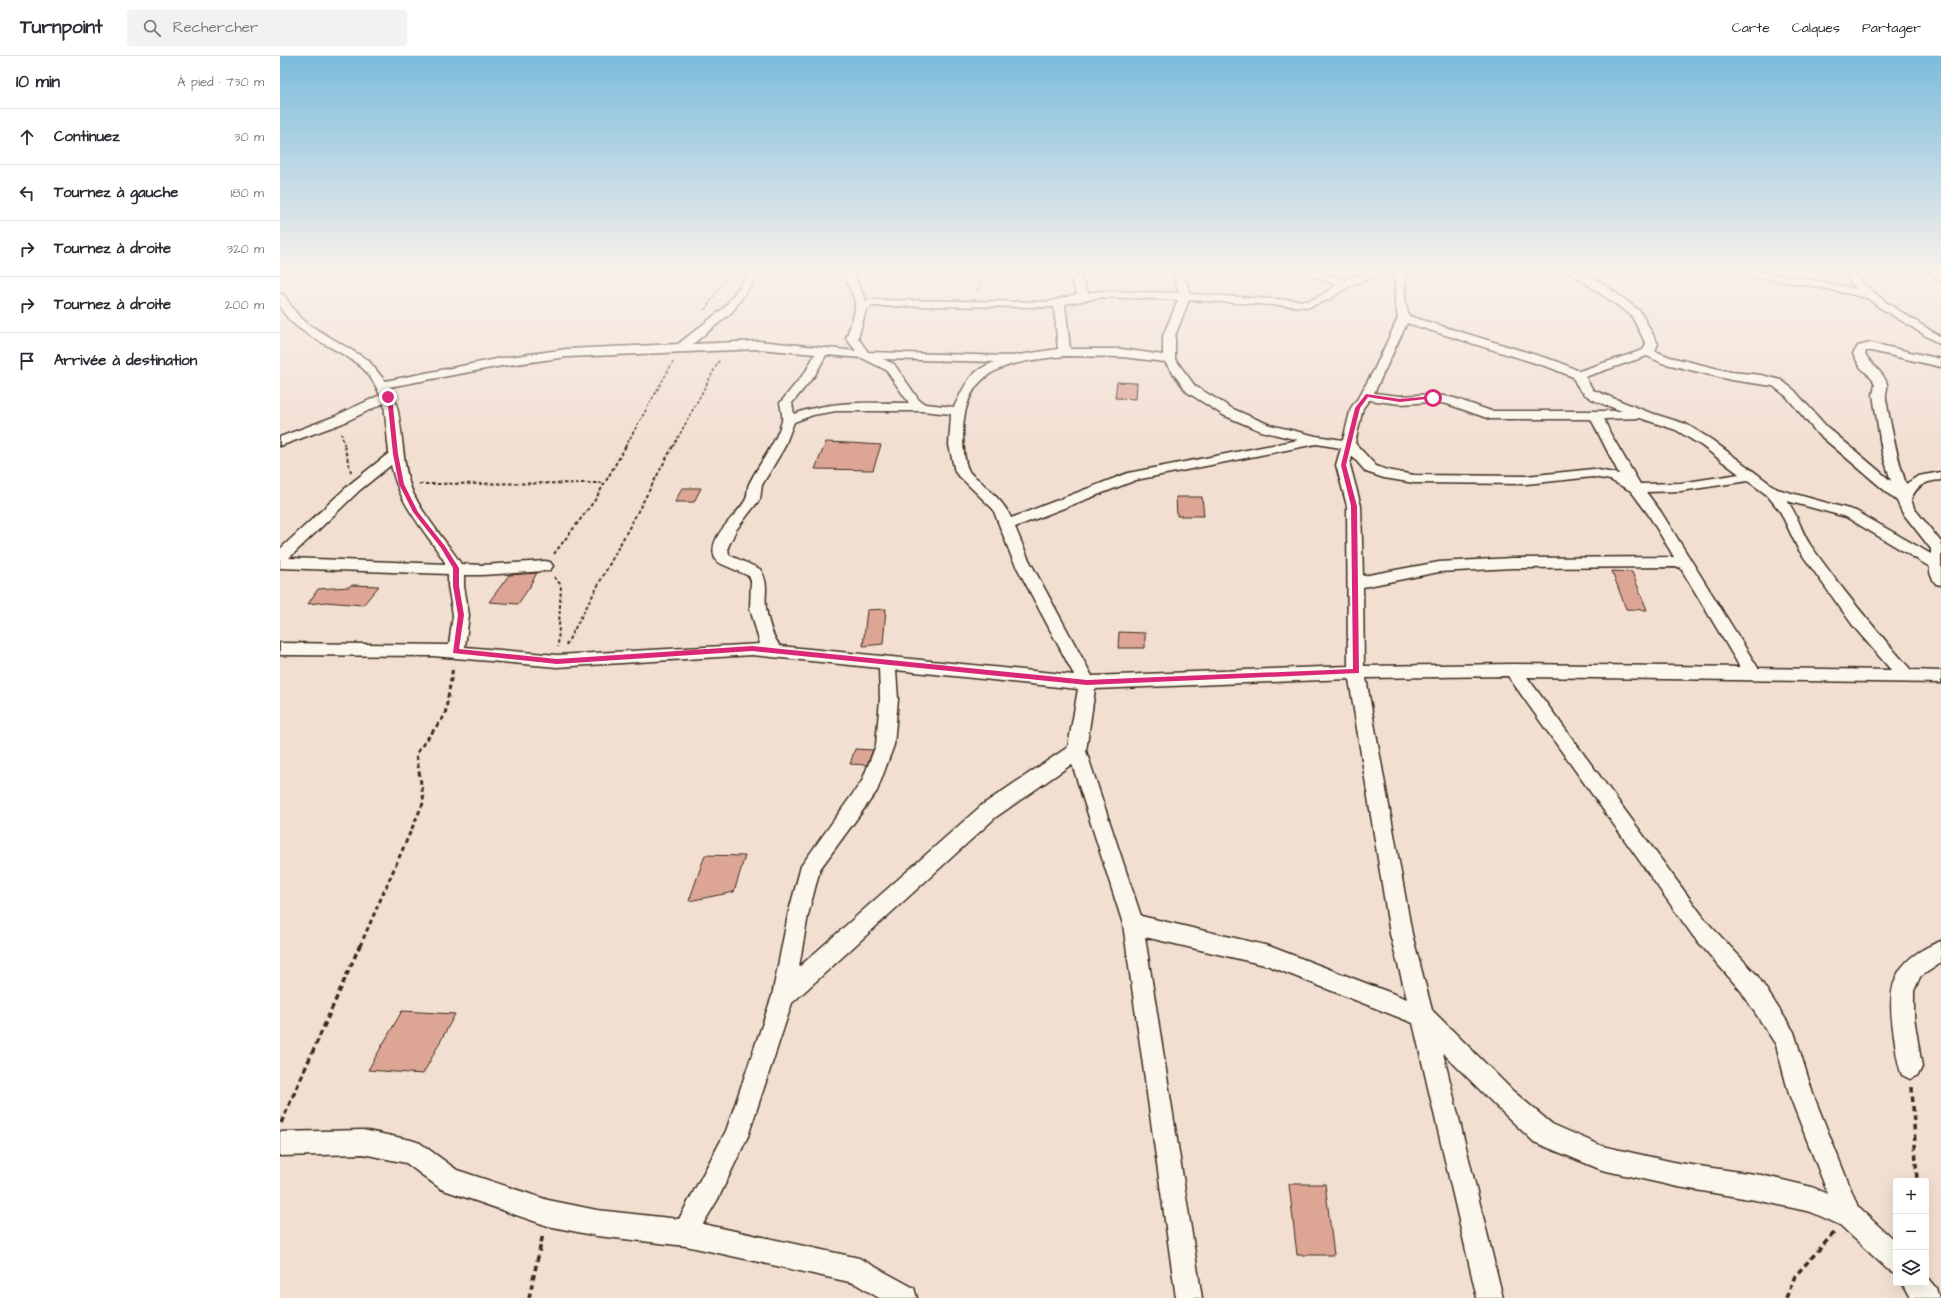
<!DOCTYPE html>
<html lang="fr">
<head>
<meta charset="utf-8">
<style>
	body { margin:0; font-family:"Architects Daughter",sans-serif; background:#f2f2f3; color:#2b2b33 }
	.controls { position:absolute; right:12px; bottom:12px; display:grid; overflow:hidden; border-radius:4px; box-shadow:0 4px 16px #0002 }
	.controls button { width:36px; height:36px; display:grid; place-items:center; padding:0; border:0; border-bottom:1px solid #e1e1e2; background:#fff; color:#2b2b33; font:20px sans-serif }
	.stop { position:absolute; width:12px; height:12px; margin:-9px; border:3px solid #db2777; border-radius:50%; background:#fff }
	.stop.end { background:#db2777; border-color:#fff; box-shadow:0 1px 4px #0008 }
	.list { margin:0; padding:0; list-style:none }
	h2 { display:flex; justify-content:space-between; align-items:center; height:52px; margin:0; padding:0 16px; font-size:17px }
	h2 small { font-size:13px; font-weight:400; color:#7c7c81 }
	.list li { display:grid; grid-template-columns:26px 1fr auto; gap:12px; align-items:center; box-sizing:border-box; height:56px; padding:0 16px; border-top:1px solid #e1e1e2 }
	.list b { display:block; font-size:15px; white-space:nowrap }
	.list em { font-size:13px; font-style:normal; color:#7c7c81 }
	.icon { flex:none; width:22px; height:22px; fill:none; stroke:currentColor; stroke-width:2; stroke-linecap:round; stroke-linejoin:round }
	.map { position:relative; flex:none; width:1661px; height:1242px; overflow:hidden }
	header { display:flex; align-items:center; gap:24px; box-sizing:border-box; height:56px; padding:0 20px; background:#fff; border-bottom:1px solid #e1e1e2 }
	header strong { font-size:19px }
	nav { display:flex; gap:22px; margin-inline-start:auto; font-size:14px }
	.search { width:280px; height:36px; background:#f2f2f3; display:flex; align-items:center; gap:10px; box-sizing:border-box; padding:0 14px; border-radius:4px; color:#7c7c81; font-size:15px }
	main { display:flex }
	aside { flex:1; background:#fff }
	.map>svg:first-child { display:block }
	.building { fill:#dda694; stroke:#3b2a1e }
	.lines { fill:none; stroke-linecap:round; stroke-linejoin:round }
	.street-casing { stroke:#3b2a1e; stroke-width:3 }
	.path-far3 { stroke:#3b2a1e; stroke-width:1.5; stroke-dasharray:3 2; stroke-linecap:butt }
	.path-far2 { stroke:#3b2a1e; stroke-width:2; stroke-dasharray:3.5 2.5; stroke-linecap:butt }
	.path-far1 { stroke:#3b2a1e; stroke-width:3; stroke-dasharray:4.5 3.5; stroke-linecap:butt }
	.path { stroke:#3b2a1e; stroke-width:3.5; stroke-dasharray:5.5 4; stroke-linecap:butt }
	.street { fill:#fbf7ec; fill-rule:evenodd }
	.route { fill:#db2777 }
</style>
</head>
<body>
<header>
<strong>Turnpoint</strong>
<div class="search"><svg class="icon" aria-label="search" viewBox="0 0 24 24"><circle cx="10" cy="10" r="6"/><path d="M15 15l6 6"/></svg>Rechercher</div>
<nav><a>Carte</a><a>Calques</a><a>Partager</a></nav>
</header>
<main>
<aside>
<h2>10 min<small>À pied · 730 m</small></h2>
<ul class="list">
<li><svg class="icon" aria-label="ahead" viewBox="0 0 24 24"><path d="M12 20V5M6 11l6-6 6 6"/></svg><div><b>Continuez</b></div><em>30 m</em></li>
<li><svg class="icon" aria-label="left" viewBox="0 0 24 24"><path d="M17 20v-9H6M10 6l-5 5 5 5"/></svg><div><b>Tournez à gauche</b></div><em>180 m</em></li>
<li><svg class="icon" aria-label="right" viewBox="0 0 24 24"><path d="M7 20v-9h11M14 6l5 5-5 5"/></svg><div><b>Tournez à droite</b></div><em>320 m</em></li>
<li><svg class="icon" aria-label="right" viewBox="0 0 24 24"><path d="M7 20v-9h11M14 6l5 5-5 5"/></svg><div><b>Tournez à droite</b></div><em>200 m</em></li>
<li><svg class="icon" aria-label="arrive" viewBox="0 0 24 24"><path d="M6 21V4h12l-3 4 3 4H6"/></svg><div><b>Arrivée à destination</b></div></li>
</ul>
</aside>
<div class="map">
<svg width="1661" height="1242" viewBox="0 0 1661 1242">
	<rect width="100%" height="100%" fill="#f2dfd2"/>
	<filter id="ink" filterUnits="userSpaceOnUse"><feTurbulence type="fractalNoise" baseFrequency=".025" numOctaves="2"/><feDisplacementMap in="SourceGraphic" scale="8" xChannelSelector="R" yChannelSelector="G"/><feConvolveMatrix kernelMatrix="1 2 1 2 8 2 1 2 1" color-interpolation-filters="sRGB"/></filter>
	<g filter="url(#ink)">
		<path class="building" d="M837,326L857,327L856,343L835,342Z
			M546,386L568,387L601,389L593,414L535,413Z
			M402,432H421L414,446H395Z
			M896,441H922L924,460H897Z
			M1332,515L1352,516L1367,554L1346,553Z
			M257,517L250,529H251L238,548L209,546L229,519Z
			M71,529L99,530L83,549L46,546L28,548L38,533L69,531Z
			M606,553L603,588L583,590L587,554Z
			M839,576L865,577V592H838Z
			M575,693L593,694L587,709L570,708Z
			M425,799L465,800L454,836L409,845Z
			M122,955L175,958L143,1018L88,1014Z
			M1009,1128H1045L1054,1199H1017Z"/>
		<g class="lines">
			<defs>
				<path id="street" d="M470,216H480L452,256L413,288L479,285L576,295L566,282C570,270 578,254 574,242C571,233 565,227 565,216H575L577,226L586,245L591,244L768,246L797,238L788,216H798L808,237L823,235L899,237L893,216H903L910,238L1028,245L1040,240L1057,229L1027,218L1026,216H1041L1065,224L1088,216H1103L1102,218L1071,229L1048,244L1029,251L909,244L895,280V303L915,330L953,353L990,369L1036,380L1063,384L1071,352L1080,339L1095,312L1118,262L1115,246V216H1125V246L1129,260L1279,306L1299,315L1363,294L1366,288L1351,259L1290,216H1303L1329,232L1360,255L1378,288L1375,295L1390,301L1451,316L1481,319L1501,324L1514,334L1546,370L1611,425L1602,396L1593,339L1595,329L1592,322L1581,312L1573,298L1578,290L1591,287L1661,303V311L1591,295H1586L1585,298C1591,309 1604,316 1607,328C1608,333 1605,338 1606,343C1611,372 1617,400 1626,428L1638,420L1661,416V424C1646,425 1637,429 1631,443L1634,452L1661,486V529L1656,528C1652,523 1649,517 1650,511L1566,461L1507,445C1518,458 1521,476 1531,490C1562,534 1596,574 1631,614L1661,615V627L1247,621L1427,866L1477,919L1514,976L1533,1038L1578,1151L1616,1186V1217L1607,1213L1560,1169L1531,1156L1481,1145L1398,1131L1322,1114L1254,1086L1217,1051L1163,997L1223,1242H1197L1133,967L989,910L865,881L922,1242H896L843,868L792,708L716,761L512,947L468,1080L438,1143L423,1168L579,1202L634,1232L637,1242H599L574,1227L406,1190L317,1180L268,1170L161,1133L126,1107L83,1098L0,1100V1076L83,1074L131,1084L140,1087L177,1114L268,1144L317,1154L399,1163L446,1075L492,940L508,859L521,810L582,725L596,689L600,643L599,612L472,599L277,611L153,600L0,599V587L169,589L173,559L168,530V518L0,512V493L70,428L109,397L104,347L63,367L0,390V381L53,361L100,339C96,329 88,316 79,309C57,291 11,277 0,250C0,247 0,241 0,238L4,239L16,257L28,268L88,304L105,325L222,302L287,293L398,288L444,252ZM823,241L898,244L883,280V299L842,293H790L785,248ZM593,250L774,251L778,293L731,300L588,296L578,282L586,254ZM1127,267L1271,312L1293,321C1301,344 1322,347 1342,355H1211L1174,342L1153,338L1120,340L1094,337ZM479,293L535,298L526,315L500,347C501,352 503,360 502,365C496,388 479,407 469,428C467,432 468,438 466,443C458,460 422,483 437,506L469,520L471,525L470,552L480,588L277,599L185,591L189,559L184,530V519H202L265,515L270,514L273,510L270,506L265,505L202,509L181,508C166,484 136,452 129,426C122,402 123,376 117,351C116,344 112,338 109,331L222,310L287,301ZM546,299L582,302L606,314L629,347C590,347 551,344 514,358L512,347L535,319ZM784,300L842,301L885,306L907,336L943,359L981,375L1018,384L848,417L731,462C724,446 712,437 700,425C697,422 691,419 689,415C683,405 683,384 683,373C687,308 732,307 784,300ZM1367,300L1382,307L1451,324L1493,330L1506,340L1536,376L1617,445L1622,456L1651,493V498L1576,455L1497,433L1432,384L1406,368L1368,356L1313,334L1305,321ZM603,303L715,306C689,315 686,328 674,351L645,348L639,344L614,308ZM1089,344L1120,348L1153,346L1167,348L1210,363H1311L1339,418L1313,413L1246,420L1134,419L1107,414L1096,410L1075,387L1083,352ZM556,355H642L671,358L669,389L675,416L713,453L732,502L794,619L500,590C492,580 488,565 486,552C484,536 490,529 480,513L449,499L448,491L456,474L480,443L482,429L504,392L514,366L533,359ZM1360,362L1396,374L1422,390L1459,418L1401,427L1360,428L1330,377L1324,363ZM1036,388L1061,392L1056,409L1067,450L1068,610L812,620L748,502L735,471L856,424ZM1072,400L1086,416L1104,422L1134,427L1246,428L1313,421L1330,424L1351,435L1368,458L1394,501L1232,502L1159,506L1083,520L1081,450L1070,409ZM111,409C120,451 144,472 166,508L9,502L80,434ZM1468,425L1487,439L1500,455L1518,493L1574,571L1611,614L1478,612L1381,456L1366,436L1401,435ZM1400,511L1460,611L1233,608L1084,610L1083,531L1159,516L1232,512ZM616,614L798,633L788,691L702,749L519,911L528,859L540,813L597,735L614,689L618,643ZM1228,620L1413,880L1461,935L1496,989L1509,1038L1548,1138L1532,1131L1481,1119L1398,1107L1322,1090L1272,1068L1233,1035L1152,954L1132,878L1086,622ZM1069,623L1110,878L1127,943L989,890L861,860L806,695L815,633Z
					M1453,216C1495,216 1536,224 1577,233L1567,223L1566,216H1576L1577,222L1607,247L1661,281V289L1599,251L1587,242L1534,230L1458,219Z
					M1650,216H1661V225L1657,224Z
					M1661,885V907L1640,921L1634,935V961L1642,1011L1638,1019L1630,1023L1622,1019C1617,1007 1616,993 1614,980C1606,931 1612,904 1661,885Z
					M1646,1220L1656,1232L1659,1242H1630L1622,1227H1646Z"/>
			</defs>
			<use href="#street" class="street-casing"/>
			<path class="path-far3" d="M683,216L700,228L697,237
				M425,254L449,216
				M61,377L65,391
				M345,391L393,306
				M393,391L440,303"/>
			<path class="path-far2" d="M64,390L71,416
				M139,428L324,427
				M274,498L315,444L346,390
				M274,521L281,529L278,591
				M286,589L393,390"/>
			<path class="path-far1" d="M80,890L144,745L136,698L165,659L173,611"/>
			<path class="path" d="M1632,1031L1637,1125
				M1,1067L80,889
				M249,1242L263,1178
				M1506,1242L1515,1220L1554,1177"/>
			<use href="#street" class="street"/>
		</g>
	</g>
	<linearGradient id="sky" x2="0" y2="1"><stop stop-color="#7bbcdd"/><stop offset="0.55" stop-color="#f9f1eb"/><stop offset="1" stop-color="#f9f1eb" stop-opacity="0"/></linearGradient>
	<rect width="1661" height="390" fill="url(#sky)"/>
	<path class="route" d="M1086,338L1120,343L1153,340L1155,342L1120,346L1088,341L1080,352L1066,409L1077,450L1079,617L807,629L472,595L277,608L173,597L178,559L173,530V512L161,492L133,456L119,428L113,398L108,350L105,341L109,340L113,350L118,398L124,428L138,456L165,490L179,512V530L184,559L179,593L277,603L472,590L807,624L1073,613L1071,450L1061,409L1075,352Z"/>
</svg>
<div class="controls">
<button>+</button>
<button>−</button>
<button><svg class="icon" aria-label="layers" viewBox="0 0 24 24"><path d="M12 4l9 5-9 5-9-5zM3 14l9 5 9-5"/></svg></button>
</div>
<div class="stop" style="left:1153px;top:342px"></div>
<div class="stop end" style="left:108px;top:341px"></div>
</div>
</main>
</body>
</html>
